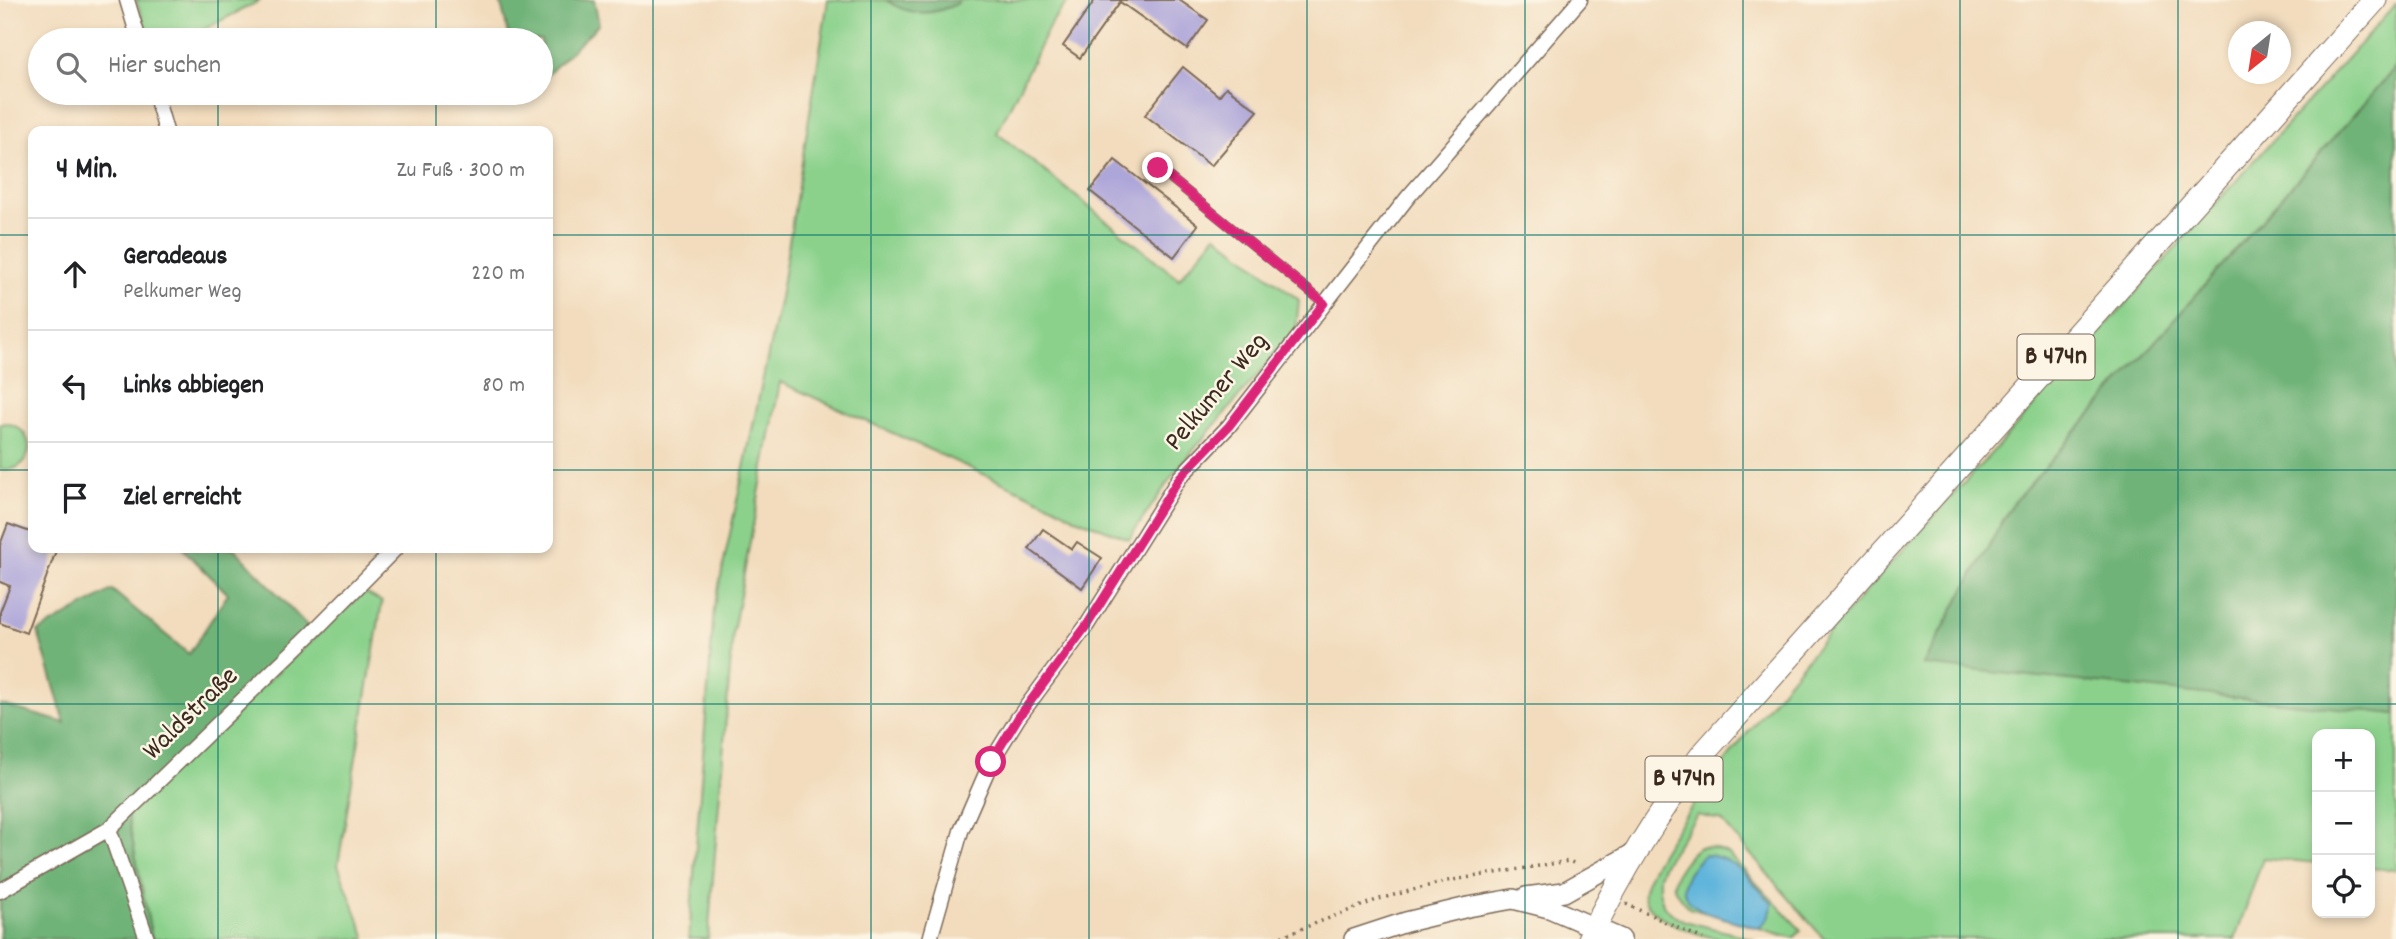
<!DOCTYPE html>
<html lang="de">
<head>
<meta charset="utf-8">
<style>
	body { margin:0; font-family:Dekko,sans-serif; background:#f6f6f6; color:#202124 }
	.controls { position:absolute; right:21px; bottom:21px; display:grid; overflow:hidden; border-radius:14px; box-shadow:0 4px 10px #0003 }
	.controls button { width:63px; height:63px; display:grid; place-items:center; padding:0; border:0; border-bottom:2px solid #e0e0e0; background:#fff; color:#202124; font:35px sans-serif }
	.compass { position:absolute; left:2228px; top:21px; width:63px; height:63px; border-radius:50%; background:#fff; box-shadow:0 4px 10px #0003; rotate:210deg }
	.stop { position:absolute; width:21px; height:21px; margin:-16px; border:5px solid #db2777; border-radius:50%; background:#fff }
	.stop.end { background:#db2777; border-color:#fff; box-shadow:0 2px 7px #0008 }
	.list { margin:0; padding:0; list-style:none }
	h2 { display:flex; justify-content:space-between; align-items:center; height:91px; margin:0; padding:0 28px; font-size:30px }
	h2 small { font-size:23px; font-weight:400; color:#757577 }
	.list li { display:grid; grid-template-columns:46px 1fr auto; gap:21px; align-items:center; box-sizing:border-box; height:112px; padding:0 28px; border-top:2px solid #e0e0e0 }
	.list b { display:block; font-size:26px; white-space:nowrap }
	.list p { margin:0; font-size:23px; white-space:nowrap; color:#757577 }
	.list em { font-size:23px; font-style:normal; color:#757577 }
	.icon { flex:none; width:38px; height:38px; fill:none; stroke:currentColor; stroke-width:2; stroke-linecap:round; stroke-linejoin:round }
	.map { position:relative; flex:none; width:2396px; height:939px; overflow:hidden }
	.search { position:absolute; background:#fff; box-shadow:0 4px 10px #0003; left:28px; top:28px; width:525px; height:77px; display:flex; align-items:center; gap:18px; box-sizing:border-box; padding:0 24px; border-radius:38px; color:#757577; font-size:26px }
	.panel { position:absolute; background:#fff; box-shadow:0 4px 10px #0003; left:28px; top:126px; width:525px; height:427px; border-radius:14px }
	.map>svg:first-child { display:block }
	.green { fill:#8bd18c; stroke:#637e55; stroke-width:2 }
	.forest { fill:#70b378; stroke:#566e4b; stroke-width:2 }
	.water { fill:#60b5dc; stroke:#4e707d; stroke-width:2 }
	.building { fill:#ada6d9 }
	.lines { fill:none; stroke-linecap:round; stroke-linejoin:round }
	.lane-casing { stroke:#7b6856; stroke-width:10 }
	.street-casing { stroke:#7b6856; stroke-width:17 }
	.secondary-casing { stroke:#7b6856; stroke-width:22 }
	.primary-casing { stroke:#7b6856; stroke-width:25 }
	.path { stroke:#7b6856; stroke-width:3.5; stroke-dasharray:2 5; stroke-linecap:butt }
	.lane { stroke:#fff; stroke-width:7 }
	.street { stroke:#fff; stroke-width:14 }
	.secondary { stroke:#fff; stroke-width:19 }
	.primary { stroke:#fff; stroke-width:23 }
	.route { stroke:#db2777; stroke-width:9 }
	.grid { fill:none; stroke:#0f766e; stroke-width:2; stroke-opacity:0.55 }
	.labels { text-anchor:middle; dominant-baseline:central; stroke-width:5; stroke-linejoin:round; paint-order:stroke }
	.shield { fill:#fcf5e5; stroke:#75675a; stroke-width:2 }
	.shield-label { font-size:26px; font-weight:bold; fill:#3b2a1e }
	.street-label { font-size:28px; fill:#3b2a1e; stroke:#fcf5e5 }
</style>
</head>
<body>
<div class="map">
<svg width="2396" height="939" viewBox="0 0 2396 939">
	<rect width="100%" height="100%" fill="#fcf5e5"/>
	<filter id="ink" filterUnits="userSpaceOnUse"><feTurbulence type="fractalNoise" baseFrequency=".0143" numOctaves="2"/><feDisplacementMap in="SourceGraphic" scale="14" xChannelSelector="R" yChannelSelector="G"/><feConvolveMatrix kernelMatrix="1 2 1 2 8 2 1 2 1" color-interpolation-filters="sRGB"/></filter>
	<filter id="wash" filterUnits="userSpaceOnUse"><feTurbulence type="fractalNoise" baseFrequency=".00686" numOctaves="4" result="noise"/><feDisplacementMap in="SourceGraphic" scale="28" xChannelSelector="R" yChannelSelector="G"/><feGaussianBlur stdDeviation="1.57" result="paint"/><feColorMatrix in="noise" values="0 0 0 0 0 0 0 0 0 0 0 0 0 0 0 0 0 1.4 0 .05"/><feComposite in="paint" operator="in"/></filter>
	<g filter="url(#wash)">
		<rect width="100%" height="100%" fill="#f2dcbd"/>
		<path class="green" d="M136,0H261L183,40H150Z
			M828,0H1069L1051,23L997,133L1179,279L1216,235L1299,300L1296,330L1202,440L1175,472L1129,539L1075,518L1054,506L780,382L733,632L708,939H689L714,609L780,298Z
			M2396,4V67L2011,506L1923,664L2396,714V870L2370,868V734H2317V863L2263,858L2235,939H1824L1721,820L1697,815L1664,864L1659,876V890L1663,904L1671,913L1685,921L1754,939C1744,939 1732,939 1722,939C1700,936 1651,921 1644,897C1635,867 1786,684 1812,653C1874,580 1940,510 2004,439C2134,294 2265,148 2396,4Z
			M5,423C41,429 34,475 0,469V424Z
			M364,592L382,602L338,865L366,939H152L126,812Z
			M1700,847L1714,848L1728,853L1801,930L1794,938L1689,908C1672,891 1668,883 1683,863C1688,856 1692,851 1700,847Z"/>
		<path class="forest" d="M500,0H594L599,24L542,80L541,40H510Z
			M886,0H957L958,3C933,16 909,17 886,0Z
			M2396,67V714L1923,665L2011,506Z
			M182,548H234L313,632L127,812L152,939H0V704L65,723L38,632L112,590L189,654L228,594Z"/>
		<path class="water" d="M1704,855C1737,856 1750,881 1772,903C1772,915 1767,920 1759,928C1721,916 1648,908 1704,855Z"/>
		<g id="blocks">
			<path class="building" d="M1095,0H1179L1208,20L1187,49L1120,2L1080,58L1063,46Z
				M1183,67L1219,96L1226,87L1258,111L1211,166L1145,115Z
				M1115,160L1198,225L1174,257L1090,191Z
				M8,524L33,533V548H57L26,633L0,623V612L10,586L0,582V545Z
				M1043,529L1072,549L1077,542L1102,558L1082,588L1029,549Z"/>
		</g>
	</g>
	<g filter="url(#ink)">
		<use href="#blocks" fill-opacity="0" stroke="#7b6856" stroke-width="2"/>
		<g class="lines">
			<defs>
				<path id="lane" d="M1158,168L1324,303"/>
				<path id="street" d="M127,0L139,40
					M155,93L166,131
					M109,829L147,939
					M0,891L109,829L313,632L396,548
					M930,939L961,831L991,762L1018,718L1087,625L1180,477L1229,426L1408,197L1580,0"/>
				<path id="secondary" d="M1526,897L1564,892L1639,850
					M1354,939L1406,922L1468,907L1513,899L1549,908L1621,939"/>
				<path id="primary" d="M1589,939C1620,875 1659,811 1702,755L2375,0"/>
			</defs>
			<use href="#lane" class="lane-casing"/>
			<use href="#street" class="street-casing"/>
			<use href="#secondary" class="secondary-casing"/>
			<use href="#primary" class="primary-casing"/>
			<path class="path" d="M1626,904L1703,939
				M1275,939L1379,899L1447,881L1569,861L1576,864"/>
			<use href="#lane" class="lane"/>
			<use href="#street" class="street"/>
			<use href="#secondary" class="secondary"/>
			<use href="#primary" class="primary"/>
		</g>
	</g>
	<g class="lines" filter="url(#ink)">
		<path class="route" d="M991,762L1018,718L1087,625L1180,477L1229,426L1324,303L1158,168"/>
	</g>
	<path class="grid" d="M218,0V40M436,0V40M653,0V939M871,0V939M1089,0V939M1307,0V939M1525,0V939M1743,0V939M1960,0V939M2178,0V939M218,93V131M436,93V131M0,235H33M548,235H2396M0,470H33M548,470H2396M218,548V939M436,548V939M0,704H2396"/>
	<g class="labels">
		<g class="shield">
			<rect x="2017.5" y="334.5" width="77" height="45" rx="5"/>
			<rect x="1645.5" y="756.5" width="77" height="45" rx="5"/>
		</g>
		<g class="shield-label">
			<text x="2056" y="357">B 474n</text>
			<text x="1684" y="779">B 474n</text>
		</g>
		<g class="street-label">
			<text transform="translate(1218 393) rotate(-50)">Pelkumer Weg</text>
			<text transform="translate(192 715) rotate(-44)">Waldstraße</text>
		</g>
	</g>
</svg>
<div class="controls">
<button>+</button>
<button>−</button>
<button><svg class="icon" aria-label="locate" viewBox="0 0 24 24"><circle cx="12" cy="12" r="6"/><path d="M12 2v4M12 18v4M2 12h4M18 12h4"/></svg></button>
</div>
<svg class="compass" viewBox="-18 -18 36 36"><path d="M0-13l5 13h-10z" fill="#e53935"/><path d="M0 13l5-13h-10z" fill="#757577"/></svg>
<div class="stop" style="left:991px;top:762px"></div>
<div class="stop end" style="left:1158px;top:168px"></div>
<div class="search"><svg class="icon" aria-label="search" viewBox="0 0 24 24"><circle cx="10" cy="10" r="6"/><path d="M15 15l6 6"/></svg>Hier suchen</div>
<section class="panel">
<h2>4 Min.<small>Zu Fuß · 300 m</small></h2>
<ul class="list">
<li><svg class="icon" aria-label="ahead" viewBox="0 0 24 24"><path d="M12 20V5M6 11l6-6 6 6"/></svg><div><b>Geradeaus</b><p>Pelkumer Weg</p></div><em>220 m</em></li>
<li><svg class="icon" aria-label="left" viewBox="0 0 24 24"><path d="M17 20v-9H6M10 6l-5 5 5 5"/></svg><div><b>Links abbiegen</b></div><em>80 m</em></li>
<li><svg class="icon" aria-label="arrive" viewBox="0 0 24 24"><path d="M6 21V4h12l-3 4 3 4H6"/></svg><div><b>Ziel erreicht</b></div></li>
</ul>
</section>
</div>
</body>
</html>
